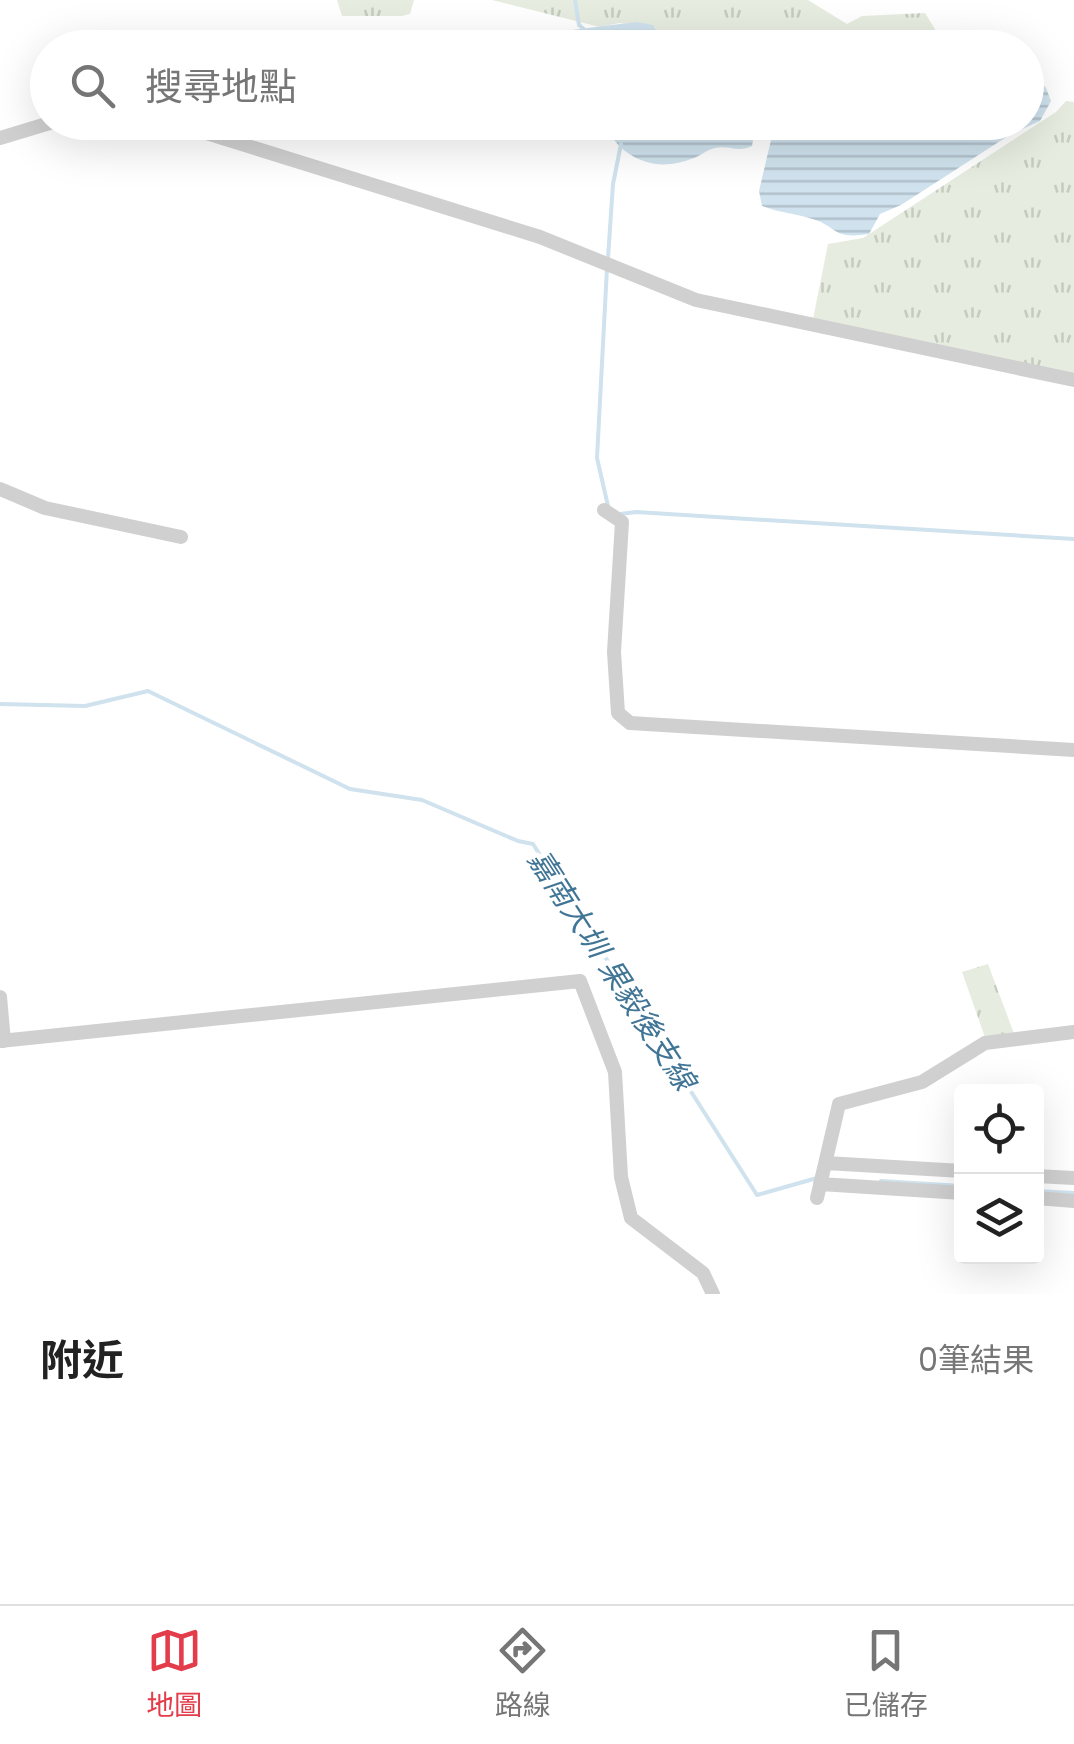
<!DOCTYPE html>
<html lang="zh-TW">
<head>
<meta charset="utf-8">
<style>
	body { margin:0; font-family:Poppins,"Noto Sans TC",sans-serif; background:#f6f6f6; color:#222 }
	.controls { position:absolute; right:30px; bottom:30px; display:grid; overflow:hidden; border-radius:10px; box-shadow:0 10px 40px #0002 }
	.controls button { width:90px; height:90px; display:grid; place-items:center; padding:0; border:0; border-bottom:2px solid #e0e0e0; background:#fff; color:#222; font:50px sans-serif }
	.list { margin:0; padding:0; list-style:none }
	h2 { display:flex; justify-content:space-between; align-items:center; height:130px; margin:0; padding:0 40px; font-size:42px }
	h2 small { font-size:32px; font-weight:400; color:#767676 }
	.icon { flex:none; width:55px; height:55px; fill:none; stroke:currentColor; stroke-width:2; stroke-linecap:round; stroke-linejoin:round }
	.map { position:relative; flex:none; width:1074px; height:1294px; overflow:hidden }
	.search { position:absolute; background:#fff; box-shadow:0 10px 40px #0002; left:30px; right:30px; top:30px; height:110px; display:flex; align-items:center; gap:25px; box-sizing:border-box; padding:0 35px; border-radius:55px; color:#767676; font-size:38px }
	.sheet { height:310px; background:#fff }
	nav { display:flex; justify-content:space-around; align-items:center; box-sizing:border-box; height:140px; border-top:2px solid #e0e0e0; background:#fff; font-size:28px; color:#767676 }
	nav a { display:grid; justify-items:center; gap:5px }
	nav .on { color:#e33c4a }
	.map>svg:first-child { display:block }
	.grass { fill:url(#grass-tufts) }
	.water { fill:url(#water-rules) }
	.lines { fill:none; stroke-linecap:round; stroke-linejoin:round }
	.stream { stroke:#cfe2ed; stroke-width:4 }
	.minor { stroke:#d0d0d0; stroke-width:14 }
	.labels { text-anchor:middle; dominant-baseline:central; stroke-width:10; stroke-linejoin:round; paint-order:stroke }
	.water-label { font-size:30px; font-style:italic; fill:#417595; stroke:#fff }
</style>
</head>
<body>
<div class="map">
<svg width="1074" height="1294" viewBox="0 0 1074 1294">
	<defs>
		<pattern id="grass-tufts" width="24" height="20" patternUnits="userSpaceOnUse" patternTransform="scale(2.5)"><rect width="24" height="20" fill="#e6ecdf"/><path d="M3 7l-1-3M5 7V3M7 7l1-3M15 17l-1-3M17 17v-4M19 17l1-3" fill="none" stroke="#c6cbc0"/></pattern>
		<pattern id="water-rules" width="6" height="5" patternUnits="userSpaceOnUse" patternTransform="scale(2.5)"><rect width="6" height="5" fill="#cfe2ed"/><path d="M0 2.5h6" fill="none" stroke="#b2c2cc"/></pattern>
	</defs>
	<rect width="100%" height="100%" fill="#fff"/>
	<path class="grass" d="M337,0H414L410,14L402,16H342Z
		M492,0H808L847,24L862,16L925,13L946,47H665L652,25L619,23L600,27Z
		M1066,101L1074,102V379L813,319L828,244L863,238L1056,112Z
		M988,964L1016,1039L987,1043L962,972Z"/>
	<path class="water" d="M636,22L653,25L665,47H576L572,30Z
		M963,33L986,35L1009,47H946Z
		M1027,63L1046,88L1051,101L1040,121L1011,134L901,205L880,214L869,234C830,240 838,225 809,218C792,213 781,213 762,206L759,191L775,123H852L871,133L894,123L1026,122Z
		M603,123H756L752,146C738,153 729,145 715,148C708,149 700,156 694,158C655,174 621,159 603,123Z"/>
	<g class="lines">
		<path class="stream" d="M575,0L579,25L586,31
			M608,258L613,184L621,144
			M607,268L597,458L608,506
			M620,514L636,512L1074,539
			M0,704L85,706L148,691L350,789L422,800L518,841L533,844L757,1195L817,1178
			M881,1181L962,1186
			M1036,1191L1074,1193"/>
		<path class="minor" d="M171,122L540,237L696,300L1074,380
			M0,138L53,122
			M0,489L45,508L181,537
			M604,510L622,522L614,652L618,713L630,723L1074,750
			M0,997L4,1041
			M0,1041L580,981L615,1072L621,1177L631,1218L703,1273L713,1294
			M826,1163L962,1171
			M1036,1176L1074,1178
			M820,1184L962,1193
			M817,1198L839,1104L922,1082L985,1043L1074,1032
			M1036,1198L1074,1201"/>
	</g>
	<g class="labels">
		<g class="water-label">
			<text transform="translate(612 970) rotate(57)">嘉南大圳 果毅後支線</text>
		</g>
	</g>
</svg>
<div class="controls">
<button><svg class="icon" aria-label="locate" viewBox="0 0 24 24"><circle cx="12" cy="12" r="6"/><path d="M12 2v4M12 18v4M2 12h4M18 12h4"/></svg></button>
<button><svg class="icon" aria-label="layers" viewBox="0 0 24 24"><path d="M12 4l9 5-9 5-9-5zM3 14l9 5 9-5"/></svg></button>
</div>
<div class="search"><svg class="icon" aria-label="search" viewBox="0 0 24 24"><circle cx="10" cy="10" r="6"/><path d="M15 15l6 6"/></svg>搜尋地點</div>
</div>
<section class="sheet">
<h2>附近<small>0筆結果</small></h2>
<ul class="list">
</ul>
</section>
<nav>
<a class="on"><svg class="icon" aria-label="map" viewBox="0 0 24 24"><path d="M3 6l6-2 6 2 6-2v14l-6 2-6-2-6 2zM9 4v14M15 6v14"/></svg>地圖</a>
<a><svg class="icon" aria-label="directions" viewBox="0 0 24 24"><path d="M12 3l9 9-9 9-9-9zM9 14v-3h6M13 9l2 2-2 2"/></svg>路線</a>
<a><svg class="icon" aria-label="saved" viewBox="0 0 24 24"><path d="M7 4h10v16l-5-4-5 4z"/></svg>已儲存</a>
</nav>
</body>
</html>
